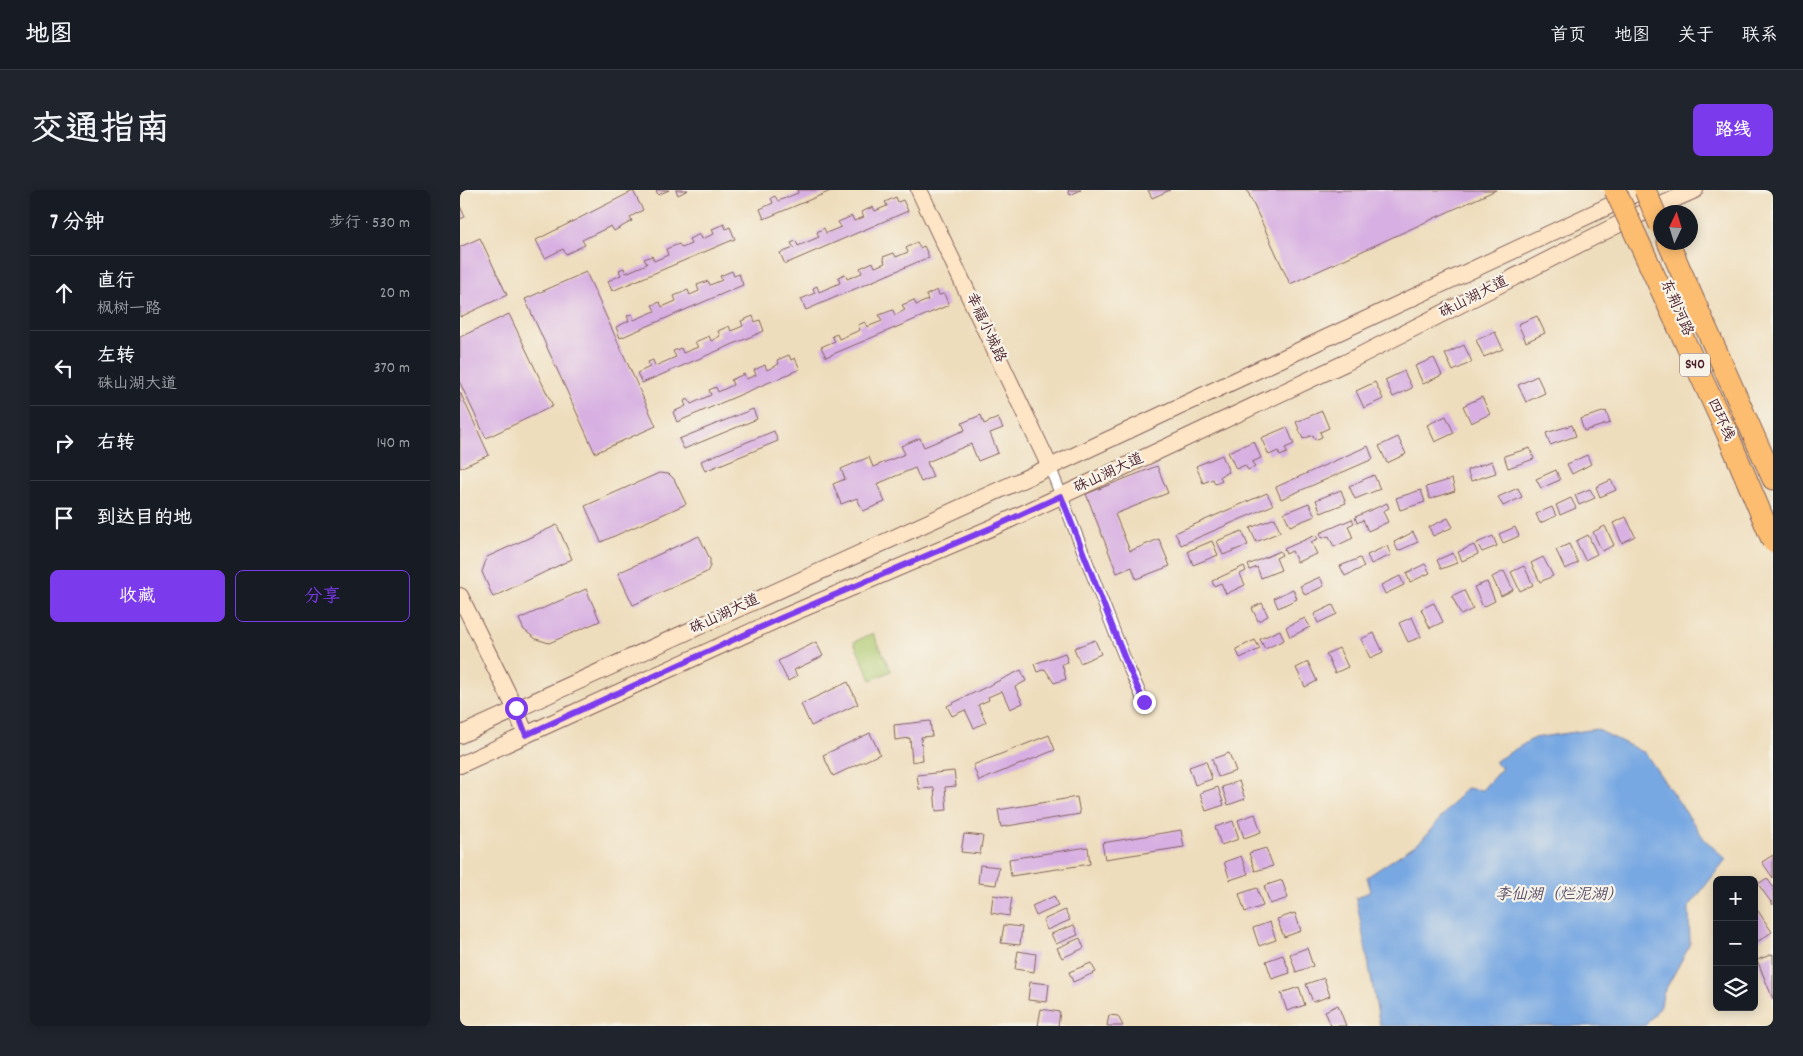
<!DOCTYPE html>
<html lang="zh">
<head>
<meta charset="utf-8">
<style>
	body { margin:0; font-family:Dekko,"LXGW WenKai TC",sans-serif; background:#20242c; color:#f1f3f6 }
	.controls { position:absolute; right:15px; bottom:15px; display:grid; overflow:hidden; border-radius:8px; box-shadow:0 2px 12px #0003 }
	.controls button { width:45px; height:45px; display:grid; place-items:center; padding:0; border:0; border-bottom:1px solid #363941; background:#171b24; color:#f1f3f6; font:25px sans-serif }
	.compass { position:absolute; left:1193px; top:15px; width:45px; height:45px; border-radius:50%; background:#171b24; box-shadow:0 2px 12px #0003; rotate:4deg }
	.stop { position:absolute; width:15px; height:15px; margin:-11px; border:4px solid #7c3aed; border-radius:50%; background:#fff }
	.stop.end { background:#7c3aed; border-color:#fff; box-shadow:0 1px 5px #0008 }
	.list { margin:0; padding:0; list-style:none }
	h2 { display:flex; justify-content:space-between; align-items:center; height:65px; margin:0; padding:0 20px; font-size:21px }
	h2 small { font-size:16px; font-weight:400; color:#9ea1a6 }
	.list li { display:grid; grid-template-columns:32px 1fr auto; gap:15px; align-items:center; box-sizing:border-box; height:75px; padding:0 20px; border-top:1px solid #363941 }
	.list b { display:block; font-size:19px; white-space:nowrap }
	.list p { margin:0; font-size:16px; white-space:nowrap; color:#9ea1a6 }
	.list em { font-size:16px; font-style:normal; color:#9ea1a6 }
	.actions { display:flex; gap:10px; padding:15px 20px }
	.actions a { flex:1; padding:11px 0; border:1px solid #7c3aed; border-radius:8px; text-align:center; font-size:18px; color:#7c3aed }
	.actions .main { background:#7c3aed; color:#fff }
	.icon { flex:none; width:28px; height:28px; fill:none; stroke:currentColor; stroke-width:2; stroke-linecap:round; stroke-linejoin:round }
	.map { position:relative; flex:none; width:1313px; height:836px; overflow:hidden; border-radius:8px }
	header { display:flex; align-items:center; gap:30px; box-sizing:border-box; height:70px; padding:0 25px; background:#171b24; border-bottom:1px solid #363941 }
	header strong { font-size:24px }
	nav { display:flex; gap:28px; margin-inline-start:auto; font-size:18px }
	.intro { display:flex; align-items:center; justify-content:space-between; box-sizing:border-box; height:120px; padding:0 30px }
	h1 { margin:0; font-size:35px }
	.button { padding:12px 22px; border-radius:8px; background:#7c3aed; color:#fff; font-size:18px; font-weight:700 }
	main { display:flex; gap:30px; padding:0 30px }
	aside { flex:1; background:#171b24; border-radius:8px; box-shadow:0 2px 12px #0003 }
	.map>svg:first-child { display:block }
	.green { fill:#afcb71; stroke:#7c754e }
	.water { fill:#78a8e2; stroke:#616486 }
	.building { fill:#d7afe2 }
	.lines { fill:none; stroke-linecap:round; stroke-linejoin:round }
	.street-casing { stroke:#83625e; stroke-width:13 }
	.secondary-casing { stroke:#83625e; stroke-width:18 }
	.highway-casing { stroke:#83625e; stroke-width:23 }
	.street { stroke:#fff; stroke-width:11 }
	.secondary { stroke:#fee5c5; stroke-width:16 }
	.highway { stroke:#fcbd6f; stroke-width:21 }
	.highway-bridge-casing { stroke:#83625e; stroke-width:23; stroke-linecap:butt }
	.highway-bridge { stroke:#fcbd6f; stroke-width:21 }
	.route { stroke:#7c3aed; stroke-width:6 }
	.labels { text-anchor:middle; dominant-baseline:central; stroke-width:4.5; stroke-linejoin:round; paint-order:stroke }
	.shield { fill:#f7f3e8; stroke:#7e5f64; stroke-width:1 }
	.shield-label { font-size:14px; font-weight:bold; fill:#4a1f2b }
	.street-label { font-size:15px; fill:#4a1f2b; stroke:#f7f3e8 }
	.water-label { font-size:16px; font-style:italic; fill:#5a4f6b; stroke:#f7f3e8 }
</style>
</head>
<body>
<header>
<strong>地图</strong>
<nav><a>首页</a><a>地图</a><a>关于</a><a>联系</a></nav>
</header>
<div class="intro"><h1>交通指南</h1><a class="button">路线</a></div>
<main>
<aside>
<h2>7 分钟<small>步行 · 530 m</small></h2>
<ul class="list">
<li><svg class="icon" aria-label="ahead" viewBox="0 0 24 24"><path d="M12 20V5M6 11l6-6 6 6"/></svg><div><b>直行</b><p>枫树一路</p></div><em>20 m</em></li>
<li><svg class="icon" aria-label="left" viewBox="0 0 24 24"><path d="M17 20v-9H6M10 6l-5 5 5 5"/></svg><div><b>左转</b><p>硃山湖大道</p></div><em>370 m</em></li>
<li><svg class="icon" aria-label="right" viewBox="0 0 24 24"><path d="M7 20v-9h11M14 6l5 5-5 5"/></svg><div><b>右转</b></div><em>140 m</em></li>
<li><svg class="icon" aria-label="arrive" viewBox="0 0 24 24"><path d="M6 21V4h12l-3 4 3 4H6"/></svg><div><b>到达目的地</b></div></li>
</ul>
<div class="actions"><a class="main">收藏</a><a>分享</a></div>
</aside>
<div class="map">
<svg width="1313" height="836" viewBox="0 0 1313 836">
	<rect width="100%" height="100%" fill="#f7f3e8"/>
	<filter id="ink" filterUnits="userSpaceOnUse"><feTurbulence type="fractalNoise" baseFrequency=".02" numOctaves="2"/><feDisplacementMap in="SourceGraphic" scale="10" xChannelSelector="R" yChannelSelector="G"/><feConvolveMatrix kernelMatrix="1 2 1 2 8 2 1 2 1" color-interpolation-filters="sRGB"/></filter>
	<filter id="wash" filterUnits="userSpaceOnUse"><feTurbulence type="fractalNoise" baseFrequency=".0096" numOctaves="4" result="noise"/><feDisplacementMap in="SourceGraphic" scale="20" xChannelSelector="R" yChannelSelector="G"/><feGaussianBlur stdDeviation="1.12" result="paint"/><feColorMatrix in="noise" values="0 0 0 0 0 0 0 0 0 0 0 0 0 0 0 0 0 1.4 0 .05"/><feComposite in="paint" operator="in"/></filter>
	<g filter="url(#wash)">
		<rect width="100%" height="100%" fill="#eeddbc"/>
		<path class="green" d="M413,443L431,481L411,490L394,452Z"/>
		<path class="water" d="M1136,539L1185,563L1245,650L1266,669L1229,717L1230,755L1203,804L1201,816L1185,836H920L896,708L911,701L907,687L961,651L1006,598L1022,600L1042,578L1034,572L1074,548Z"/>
		<g id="blocks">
			<path class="building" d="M196,0H209L198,5Z
				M216,0H228L218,5Z
				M337,0H373L304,29L300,19L313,13L311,8L315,6L318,11L338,3Z
				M608,0H621L610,5Z
				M688,0H710L692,8Z
				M787,0H1036L830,94Z
				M173,1L183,20L170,27L172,31L154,41L151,36L122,50L125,55L106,64L103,59L85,68L76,50Z
				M436,7L438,12L443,10L448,21L325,74L320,63L334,58L331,53L336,51L338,56L359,47L357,42L364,38L366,43L381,37L378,32L392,26L394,31L404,27L401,22L413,17L415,21L427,16L425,12Z
				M0,16L5,27L0,29Z
				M264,34L266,39L270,37L275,49L152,101L148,91L161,85L159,80L164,78L166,83L187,74L184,69L192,66L194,71L208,65L206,59L219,54L222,58L231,54L229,49L240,44L242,49L254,44L252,39Z
				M20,48L47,105L0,127V57Z
				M457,52L460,58L464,56L469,67L346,120L341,109L355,103L353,98L357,96L359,102L380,93L378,87L385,84L387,89L402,83L400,78L413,72L415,77L425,73L423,67L434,63L436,67L448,62L446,58Z
				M272,81L274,86L279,84L283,95L160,148L156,137L169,131L167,126L172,124L174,130L195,121L192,115L200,112L202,117L216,111L214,106L228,100L230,105L239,101L237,95L248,91L250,95L262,90L260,86Z
				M126,82L196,236L135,263L65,109Z
				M477,100L479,105L484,104L489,115L366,167L361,157L375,151L372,146L377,144L379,149L400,140L398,135L405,132L407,137L422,131L419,125L433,120L435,125L445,120L442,115L454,110L456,115L468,110L466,105Z
				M49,124L93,216L26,248L0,193V147Z
				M293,126L295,132L300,130L304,141L182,193L177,183L190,177L188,172L193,170L195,176L216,167L213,161L221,158L223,163L238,157L235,152L249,146L251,151L260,146L258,141L269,136L271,141L283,136L281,131Z
				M1077,126L1085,143L1066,152L1058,134Z
				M1035,142L1043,159L1024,167L1016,150Z
				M1004,155L1012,172L993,181L985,164Z
				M329,165L331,170L335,168L340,179L217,232L213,222L226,216L224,211L228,209L231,214L251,205L249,200L256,197L258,202L273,195L271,190L284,184L286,189L296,185L294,180L305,175L307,180L319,174L317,170Z
				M974,168L982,185L963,194L955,176Z
				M944,181L952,198L933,207L925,190Z
				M1077,186L1085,203L1066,212L1058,195Z
				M915,192L923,209L904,218L896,201Z
				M0,202L29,265L0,278Z
				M1022,207L1030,224L1011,233L1003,216Z
				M293,219L297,229L224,259L219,249Z
				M862,221L869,238L860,242L862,247L855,250L853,245L843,249L836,232Z
				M1146,221L1150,233L1124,241L1120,229Z
				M521,225L524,234L538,228L543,238L530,243L538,263L518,271L511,254L467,272L473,287L461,292L455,278L417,294L425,312L403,321L397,308L381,314L373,294L385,289L381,279L409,267L413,277L445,264L441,256L460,248L464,257L505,240L502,233Z
				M986,226L994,243L975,252L967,235Z
				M1112,235L1116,246L1090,255L1086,243Z
				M827,237L834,254L825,258L827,263L820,266L818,261L809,265L801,248Z
				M314,241L318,251L245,281L241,271Z
				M938,247L946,264L927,273L919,256Z
				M794,251L801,268L792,272L795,277L788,280L785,275L776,279L768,262Z
				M908,256L913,269L821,309L816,297Z
				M1070,258L1074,269L1048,278L1044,266Z
				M762,265L769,282L760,286L762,291L755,294L753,289L743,293L736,276Z
				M1127,265L1131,274L1112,284L1107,274Z
				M1032,271L1036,283L1011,291L1007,280Z
				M697,276L708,303L655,324L670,361L699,349L710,376L676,389L672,377L657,383L626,304Z
				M1096,280L1100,290L1081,298L1076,289Z
				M199,283L209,284L214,289L226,314L141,352L125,316Z
				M914,285L920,299L895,309L889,296Z
				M992,289L995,301L970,309L966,297Z
				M1151,290L1156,300L1140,307L1136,297Z
				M1058,298L1062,307L1043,316L1038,307Z
				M1130,299L1135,308L1119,315L1115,305Z
				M881,300L886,313L861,323L856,310Z
				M961,300L965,312L940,320L936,308Z
				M807,303L813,315L721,355L715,343Z
				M1111,308L1116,318L1100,325L1096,315Z
				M849,313L855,326L830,336L824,323Z
				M927,313L929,318L923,321L928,332L908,341L903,330L897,333L895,327Z
				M1092,317L1096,326L1080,333L1076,324Z
				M1166,327L1175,346L1162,353L1153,333Z
				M815,328L820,342L796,352L790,338Z
				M988,328L993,337L973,346L969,337Z
				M892,329L894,333L888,336L893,348L874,357L869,346L862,348L860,343Z
				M97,335L112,369L33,407L22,382L27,367Z
				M1145,336L1154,355L1142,361L1133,342Z
				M1055,337L1059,346L1043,353L1039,344Z
				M782,341L788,355L763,365L757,351Z
				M953,342L958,352L938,361L934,352Z
				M856,345L858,349L851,352L857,364L837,372L832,361L826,364L824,359Z
				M1128,345L1137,364L1125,370L1116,351Z
				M239,346L250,369V376L247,382L173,415L158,383Z
				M1033,346L1037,356L1022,362L1017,353Z
				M752,351L758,365L733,375L728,361Z
				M1109,354L1118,373L1105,379L1096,360Z
				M1014,355L1018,364L1002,371L998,362Z
				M927,356L931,365L911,374L907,365Z
				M820,361L822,365L816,368L821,380L801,388L797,377L790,380L788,375Z
				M993,363L997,373L981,379L977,370Z
				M1083,367L1093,386L1080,392L1071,373Z
				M900,368L904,377L885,386L880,376Z
				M965,374L970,383L950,392L946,383Z
				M784,376L786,381L780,384L785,395L766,404L761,393L754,396L752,391Z
				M1064,376L1073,395L1060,401L1051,382Z
				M1044,381L1053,400L1041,406L1032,387Z
				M940,386L944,395L925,404L921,395Z
				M860,387L864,396L845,405L840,396Z
				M1027,392L1035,411L1023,417L1014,397Z
				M126,399L140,431L89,453L76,449L64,440L59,429Z
				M833,399L837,409L818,418L814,408Z
				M1004,400L1013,419L1001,425L992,406Z
				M802,413L808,426L798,431L792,418Z
				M974,413L983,432L970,438L961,419Z
				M873,415L877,424L858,433L854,424Z
				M952,427L961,447L948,452L939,433Z
				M845,428L850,437L830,447L826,437Z
				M820,440L824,450L805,459L800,449Z
				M914,443L923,462L910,468L901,449Z
				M635,450L641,464L620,473L614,458Z
				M795,450L800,459L780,468L776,459Z
				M356,452L363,466L334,480L337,486L328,491L318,471Z
				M879,458L888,477L875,483L866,464Z
				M605,463L608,472L602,474L606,489L594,493L585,479L577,482L574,474Z
				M848,472L857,491L845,497L836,478Z
				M561,480L566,491L555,497L563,513L550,519L542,501L528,507L529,510L518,515L526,532L514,538L505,520L492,526L487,516Z
				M388,492L398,514L351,536L341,514Z
				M470,531L472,546L461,547L463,570L452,572L450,548L435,550L434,535Z
				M410,543L420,564L373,586L363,565Z
				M589,545L595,560L519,591L513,575Z
				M769,563L776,581L758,587L752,569Z
				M746,571L752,589L735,595L729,577Z
				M494,581L496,596L485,597L487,620L476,621L474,598L459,599L457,585Z
				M779,591L785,609L768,615L762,597Z
				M758,597L764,615L746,621L740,603Z
				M617,607L620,624L541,637L538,620Z
				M795,624L801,642L784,648L778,630Z
				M773,631L779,649L761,655L755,637Z
				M721,640L724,657L645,669L642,653Z
				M504,644L523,646L520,664L501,662Z
				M628,657L630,674L551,686L549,669Z
				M806,658L813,676L795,681L789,663Z
				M1313,665V688L1302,672Z
				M781,666L788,684L770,690L764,672Z
				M520,675L539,677L536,695L518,693Z
				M1307,688L1313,697V715L1298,694Z
				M822,690L828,708L810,714L804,696Z
				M797,698L803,716L785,722L779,704Z
				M533,705L552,708L549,726L531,723Z
				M594,706L598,716L576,726L572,716Z
				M1294,715L1312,742L1297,752L1294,748Z
				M605,720L610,730L587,740L583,730Z
				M835,723L841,741L824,747L817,729Z
				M810,732L816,750L799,756L793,738Z
				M544,735L562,737L560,755L541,753Z
				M614,735L618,745L596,754L591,744Z
				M620,748L624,758L602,768L597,758Z
				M847,758L853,776L836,782L830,764Z
				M558,761L576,764L574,782L555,779Z
				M1313,764V809L1297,770Z
				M823,765L830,783L812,789L806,771Z
				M631,773L636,782L613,792L609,782Z
				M864,788L870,806L853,812L846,794Z
				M570,792L589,794L587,812L568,810Z
				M839,797L845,815L827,821L821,803Z
				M878,815L886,836H871L865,821Z
				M581,819L600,822L598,836H578Z
				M649,825L658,826L663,836H647Z"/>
		</g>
	</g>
	<g filter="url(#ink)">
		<use href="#blocks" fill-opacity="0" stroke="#83625e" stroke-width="1"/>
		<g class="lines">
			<defs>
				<path id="street" d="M590,277L667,474L684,512"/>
				<path id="secondary" d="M459,0L590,277
					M0,406L55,518L66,545
					M0,545L590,277L1183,0
					M0,575L321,428L538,335L694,263L885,173L1165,31L1235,0"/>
				<path id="highway" d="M1208,52L1313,289"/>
			</defs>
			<use href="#street" class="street-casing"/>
			<use href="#secondary" class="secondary-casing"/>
			<use href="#highway" class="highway-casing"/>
			<use href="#street" class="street"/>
			<use href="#secondary" class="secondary"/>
			<use href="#highway" class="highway"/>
			<defs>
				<path id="highway-bridge" d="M1155,0L1267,243L1313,352
					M1185,0L1200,35"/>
			</defs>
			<use href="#highway-bridge" class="highway-bridge-casing"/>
			<use href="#highway-bridge" class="highway-bridge"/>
		</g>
	</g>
	<g class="lines" filter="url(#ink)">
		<path class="route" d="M56,518L66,545L321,428L538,335L601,306L667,474L684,512"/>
	</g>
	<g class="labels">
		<rect class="shield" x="1220" y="163.5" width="30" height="23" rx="4"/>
		<g class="shield-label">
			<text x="1235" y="175">S40</text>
		</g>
		<g class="street-label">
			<text transform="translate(1014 108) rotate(-27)">硃山湖大道</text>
			<text transform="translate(1216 118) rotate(66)">东荆河路</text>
			<text transform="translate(525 138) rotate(65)">幸福小城路</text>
			<text transform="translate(1260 230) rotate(66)">四环线</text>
			<text transform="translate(649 284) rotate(-25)">硃山湖大道</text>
			<text transform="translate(265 425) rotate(-25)">硃山湖大道</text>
		</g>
		<g class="water-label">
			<text x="1099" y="705">李仙湖（烂泥湖）</text>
		</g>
	</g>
</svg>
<div class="controls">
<button>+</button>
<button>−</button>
<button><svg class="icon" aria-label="layers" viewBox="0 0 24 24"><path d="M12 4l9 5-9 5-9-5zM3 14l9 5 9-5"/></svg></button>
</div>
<svg class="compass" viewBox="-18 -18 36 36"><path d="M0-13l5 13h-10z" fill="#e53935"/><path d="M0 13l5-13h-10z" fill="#9ea1a6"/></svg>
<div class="stop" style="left:56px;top:518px"></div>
<div class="stop end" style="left:684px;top:512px"></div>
</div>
</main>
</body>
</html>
